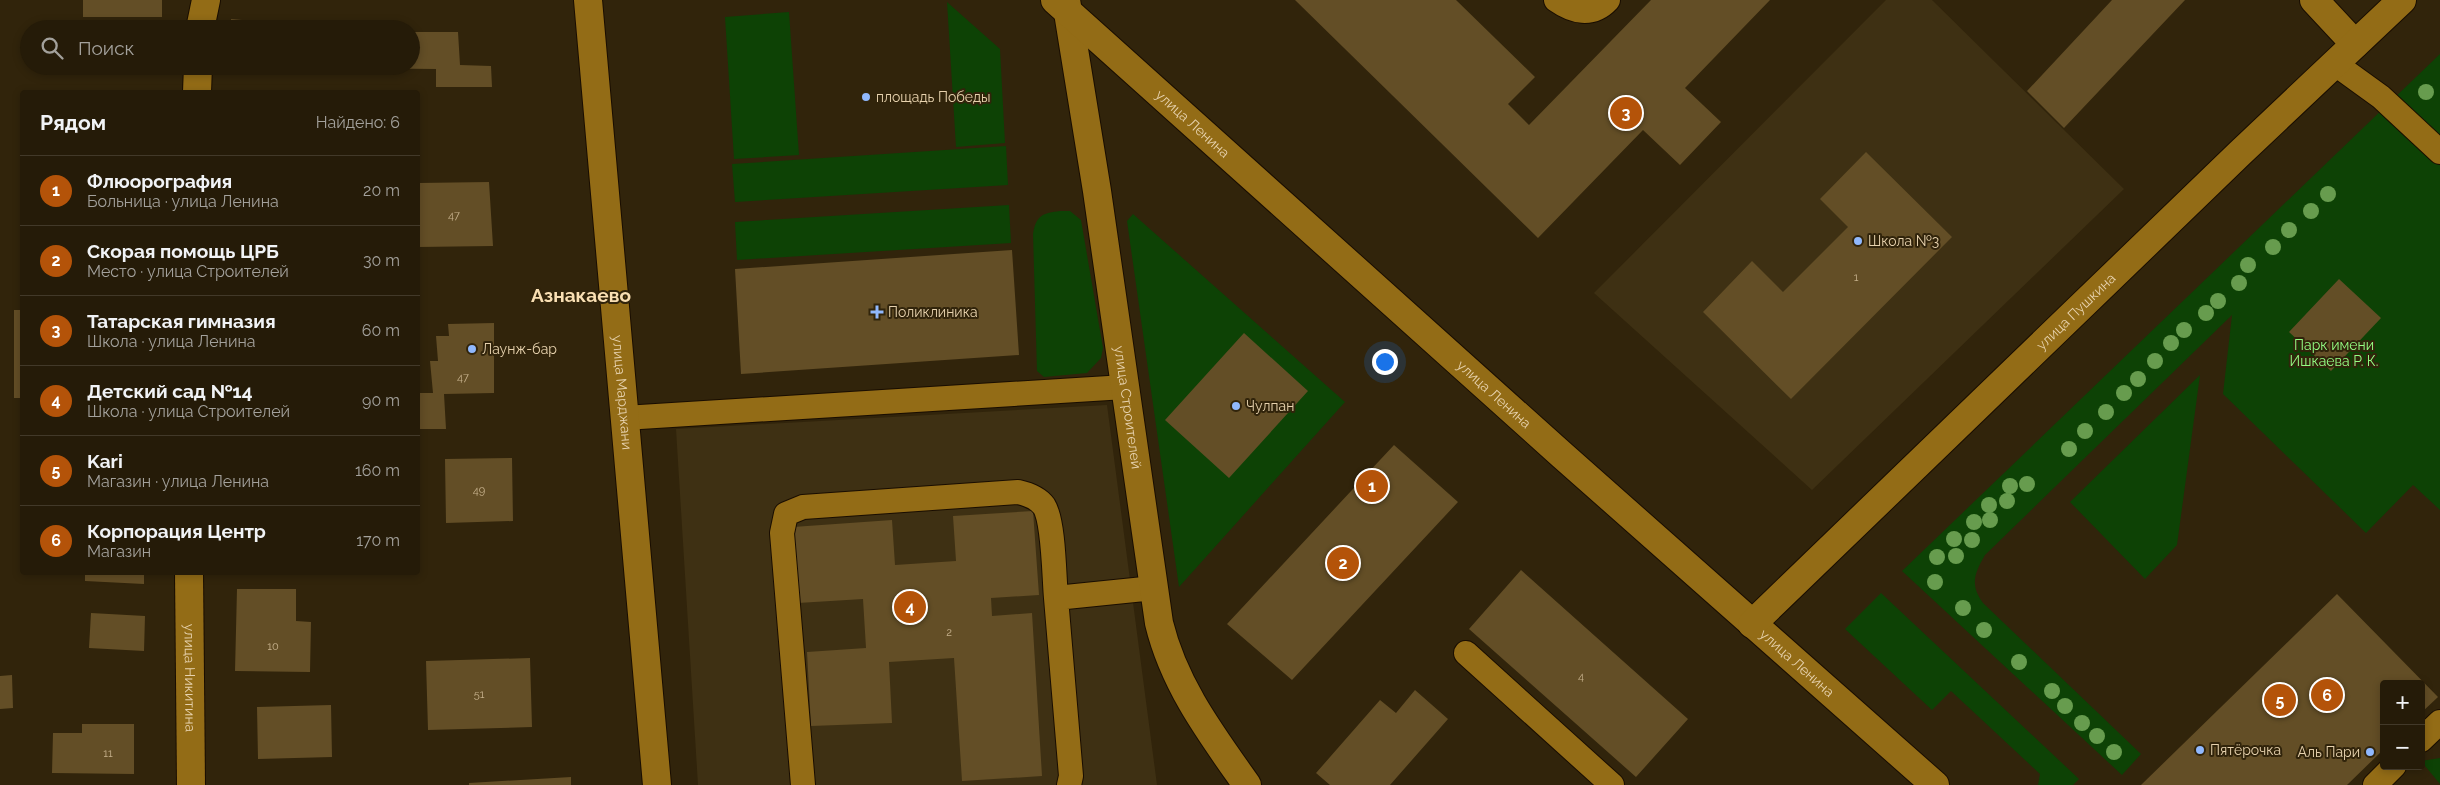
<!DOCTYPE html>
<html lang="ru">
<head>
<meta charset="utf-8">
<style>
	body { margin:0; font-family:Raleway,sans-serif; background:#2d2412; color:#f1f3f6 }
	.controls { position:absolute; right:15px; bottom:15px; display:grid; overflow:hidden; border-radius:5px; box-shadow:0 2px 8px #0003 }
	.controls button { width:45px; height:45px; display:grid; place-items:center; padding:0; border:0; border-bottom:1px solid #423929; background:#251b08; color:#f1f3f6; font:25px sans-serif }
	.you { position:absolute; left:1384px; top:361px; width:18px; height:18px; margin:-12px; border:4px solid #fff; border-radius:50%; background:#1a73e8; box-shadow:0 0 0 8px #1a73e833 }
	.badge { display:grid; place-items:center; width:32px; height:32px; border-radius:50%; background:#b45309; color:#fff; font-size:16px; font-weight:700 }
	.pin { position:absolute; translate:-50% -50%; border:2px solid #fff; box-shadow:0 1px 5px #0006 }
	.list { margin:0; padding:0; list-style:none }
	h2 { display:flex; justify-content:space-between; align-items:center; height:65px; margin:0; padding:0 20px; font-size:21px }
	h2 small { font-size:16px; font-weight:400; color:#a3a19c }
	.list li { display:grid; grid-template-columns:32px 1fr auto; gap:15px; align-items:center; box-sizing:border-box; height:70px; padding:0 20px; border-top:1px solid #423929 }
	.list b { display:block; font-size:19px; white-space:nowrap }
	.list p { margin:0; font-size:16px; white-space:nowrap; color:#a3a19c }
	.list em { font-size:16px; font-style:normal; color:#a3a19c }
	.icon { flex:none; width:28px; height:28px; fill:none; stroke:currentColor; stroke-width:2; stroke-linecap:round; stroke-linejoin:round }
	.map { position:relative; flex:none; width:2440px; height:785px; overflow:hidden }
	.search { position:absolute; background:#251b08; box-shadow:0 2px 8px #0003; left:20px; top:20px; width:400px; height:55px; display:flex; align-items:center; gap:12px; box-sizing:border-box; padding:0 18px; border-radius:28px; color:#a3a19c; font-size:19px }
	.panel { position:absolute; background:#251b08; box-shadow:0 2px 8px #0003; left:20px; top:90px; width:400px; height:485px; border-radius:5px }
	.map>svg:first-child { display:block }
	.built { fill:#3e3013 }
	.green { fill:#0d4205 }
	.building { fill:#634e26 }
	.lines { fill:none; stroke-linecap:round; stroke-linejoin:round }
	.lane-casing { stroke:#190d00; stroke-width:26 }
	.street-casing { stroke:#190d00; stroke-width:30 }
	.secondary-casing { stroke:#190d00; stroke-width:30 }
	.lane { stroke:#936c16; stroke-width:24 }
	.street { stroke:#936c16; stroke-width:28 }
	.secondary { stroke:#936c16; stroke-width:28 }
	.tree { fill:#679c4e }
	.poi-dot { fill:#90b8fd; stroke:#31240b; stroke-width:2 }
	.labels { text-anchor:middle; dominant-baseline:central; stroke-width:4; stroke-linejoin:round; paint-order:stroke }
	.number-label { font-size:11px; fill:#c6b18c }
	.poi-label { font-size:14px; fill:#e7d2ae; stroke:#31240b; text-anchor:start }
	.street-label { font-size:14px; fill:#e7d2ae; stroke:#31240b }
	.park-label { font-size:14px; fill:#94fe84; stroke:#31240b }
	.district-label { font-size:19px; font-weight:bold; fill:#f9dfb3; stroke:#31240b }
</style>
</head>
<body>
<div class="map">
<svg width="2440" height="785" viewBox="0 0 2440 785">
	<rect width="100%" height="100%" fill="#31240b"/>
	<path class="built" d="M1886,0H1932L2124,189L1812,490L1594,293Z
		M1107,405L1157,785H698L676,429Z"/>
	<path class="green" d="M947,2L1000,49L1005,143L956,147Z
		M789,12L799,155L734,159L725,17Z
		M2440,54V510L2413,485L2366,533L2223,394L2232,315L1985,555C1974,574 1970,585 1983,603L2141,754L2122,775L1902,571Z
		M1006,146L1008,185L735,202L732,164Z
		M1009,205L1011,243L737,260L735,222Z
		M1060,211H1070L1081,220L1103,348L1101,358L1087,373L1044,377L1037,371L1033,234C1036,215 1043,213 1060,211Z
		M1133,214L1345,402L1179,587L1127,221Z
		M2200,375L2177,545L2145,579L2070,502Z
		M1881,593L2079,779L2073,785H2038L2040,774L1951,691L1932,710L1845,629Z
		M2440,758V784L2421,761Z"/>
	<path class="building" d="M83,0H162V17H83Z
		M1295,0H1456L1535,77L1508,104L1529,125L1651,0H1770L1685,88L1721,122L1680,165L1643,130L1538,238Z
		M2112,0H2185L2064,128L2027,91Z
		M231,19L317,27V29H232Z
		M45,24L133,27V29H45Z
		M411,32H458L460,65L491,66L492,87H436V69L337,68L411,66Z
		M43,66H135V73L43,70Z
		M1866,152L1952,237L1791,399L1703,312L1752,261L1783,292L1848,227L1820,199Z
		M489,182L493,246L418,247V183Z
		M1012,250L1019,355L741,374L735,269Z
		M2339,279L2381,318L2331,371L2289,332Z
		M14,310H22V398H14Z
		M494,323V393L444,394L446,429H418V393H433L430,361H438L436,336H449L448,324Z
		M1244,333L1308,391L1229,478L1165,420Z
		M1394,445L1458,502L1292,680L1227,624Z
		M512,458L513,521L446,523L445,459Z
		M1033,511L1039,595L991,598L992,616L1032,613L1042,776L962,781L954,658L889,662L892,723L811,726L807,652L866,648L863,599L798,603L793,527L892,520L895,565L956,561L953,516Z
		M1521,570L1688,719L1636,777L1469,629Z
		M85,572H144V584L85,581Z
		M237,589H296V621L311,622L310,672L235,671Z
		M2337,594L2438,697L2421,713V684H2384V749L2347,785H2141Z
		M91,613L145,616L144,651L89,648Z
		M530,658L532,727L428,730L426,661Z
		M12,675L13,708L0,709V676Z
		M1415,690L1448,719L1390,785H1330L1316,773L1380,700L1396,713Z
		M331,705L332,757L258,759L257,707Z
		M82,724H134V774L52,773L53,733H82Z
		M571,777V785H469V783Z"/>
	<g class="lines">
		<defs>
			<path id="lane" d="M1556,0C1573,12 1592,17 1608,0
				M2334,63L2381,97L2440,152
				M624,418L1125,387
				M1466,653L1612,785
				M2421,740L2440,722
				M803,785L782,533L786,514L803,507L1018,492C1027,494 1038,498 1044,506C1054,522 1054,577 1056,598
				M1069,785L1071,776L1056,598L1154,588
				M2375,785L2394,766"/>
			<g id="street">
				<path id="s1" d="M588,0L657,785"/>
				<path id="s2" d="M1066,0L1097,191L1159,623C1174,685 1211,734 1247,785"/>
				<path d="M2314,0L2355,44"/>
				<path d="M200,29L206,0"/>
				<path d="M197,92L198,66"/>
				<path id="s3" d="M189,572L191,785"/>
			</g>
			<g id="secondary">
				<path id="s4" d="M1055,0L1562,455L1935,785"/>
				<path id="s5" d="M1752,624L2239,154L2402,0"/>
			</g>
		</defs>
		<use href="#lane" class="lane-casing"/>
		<use href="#street" class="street-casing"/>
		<use href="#secondary" class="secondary-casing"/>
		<use href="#lane" class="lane"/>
		<use href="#street" class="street"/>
		<use href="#secondary" class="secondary"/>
	</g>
	<g class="tree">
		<circle cx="2426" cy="92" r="8"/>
		<circle cx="2328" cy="194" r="8"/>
		<circle cx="2311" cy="211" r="8"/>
		<circle cx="2289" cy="230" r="8"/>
		<circle cx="2273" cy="247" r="8"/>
		<circle cx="2248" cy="265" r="8"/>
		<circle cx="2239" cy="283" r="8"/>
		<circle cx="2218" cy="301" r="8"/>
		<circle cx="2206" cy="313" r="8"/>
		<circle cx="2184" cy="330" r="8"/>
		<circle cx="2171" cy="343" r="8"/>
		<circle cx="2155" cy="361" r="8"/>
		<circle cx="2138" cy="379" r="8"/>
		<circle cx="2124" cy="393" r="8"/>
		<circle cx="2106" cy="412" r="8"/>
		<circle cx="2085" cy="431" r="8"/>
		<circle cx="2069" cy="449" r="8"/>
		<circle cx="2027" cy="484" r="8"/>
		<circle cx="2010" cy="486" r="8"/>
		<circle cx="2007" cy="501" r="8"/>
		<circle cx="1989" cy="505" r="8"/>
		<circle cx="1990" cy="520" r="8"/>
		<circle cx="1974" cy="522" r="8"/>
		<circle cx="1954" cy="539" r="8"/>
		<circle cx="1972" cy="540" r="8"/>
		<circle cx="1956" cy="556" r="8"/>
		<circle cx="1937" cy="557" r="8"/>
		<circle cx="1935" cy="582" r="8"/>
		<circle cx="1963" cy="608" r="8"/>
		<circle cx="1984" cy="630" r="8"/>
		<circle cx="2019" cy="662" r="8"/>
		<circle cx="2052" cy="691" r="8"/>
		<circle cx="2065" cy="706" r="8"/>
		<circle cx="2082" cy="723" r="8"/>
		<circle cx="2097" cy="736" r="8"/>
		<circle cx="2114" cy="752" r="8"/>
	</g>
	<g class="poi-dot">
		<circle cx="866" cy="97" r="5"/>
		<circle cx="1858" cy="241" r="5"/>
		<path d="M874.5 304.5h5v5h5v5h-5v5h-5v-5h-5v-5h5z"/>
		<circle cx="472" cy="349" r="5"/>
		<circle cx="1236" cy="406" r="5"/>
		<circle cx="2200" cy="750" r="5"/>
		<circle cx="2370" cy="752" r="5"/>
	</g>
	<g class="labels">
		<g class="number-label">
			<text x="454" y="215">47</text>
			<text x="1856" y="277">1</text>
			<text x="463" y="377">47</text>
			<text x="479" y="490">49</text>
			<text x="949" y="632">2</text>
			<text x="273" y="646">10</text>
			<text x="1581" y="676">4</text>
			<text x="479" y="694">51</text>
			<text x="108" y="753">11</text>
		</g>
		<g class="poi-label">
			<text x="876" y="97">площадь Победы</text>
			<text x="1868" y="241">Школа №3</text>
			<text x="888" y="312">Поликлиника</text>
			<text x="482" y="349">Лаунж-бар</text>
			<text x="1246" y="406">Чулпан</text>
			<text x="2210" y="750">Пятёрочка</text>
			<text x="2360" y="752" text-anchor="end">Аль Пари</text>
		</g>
		<g class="street-label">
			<text stroke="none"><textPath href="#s4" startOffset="185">улица Ленина</textPath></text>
			<text stroke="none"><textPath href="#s5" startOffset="450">улица Пушкина</textPath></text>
			<text stroke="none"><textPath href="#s1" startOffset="394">улица Марджани</textPath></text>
			<text stroke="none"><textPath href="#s4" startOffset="590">улица Ленина</textPath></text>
			<text stroke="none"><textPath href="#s2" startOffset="412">улица Строителей</textPath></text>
			<text stroke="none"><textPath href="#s4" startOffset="995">улица Ленина</textPath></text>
			<text stroke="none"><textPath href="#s3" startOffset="106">улица Никитина</textPath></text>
		</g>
		<g class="park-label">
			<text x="2334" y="345">Парк имени<tspan x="2334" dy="16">Ишкаева Р. К.</tspan></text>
		</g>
		<g class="district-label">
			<text x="581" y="295">Азнакаево</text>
		</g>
	</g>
</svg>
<div class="controls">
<button>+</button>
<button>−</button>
</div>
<div class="you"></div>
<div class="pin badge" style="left:1372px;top:486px">1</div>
<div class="pin badge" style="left:1343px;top:563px">2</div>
<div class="pin badge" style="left:1626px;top:113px">3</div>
<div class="pin badge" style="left:910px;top:607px">4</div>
<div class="pin badge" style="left:2280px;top:700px">5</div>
<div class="pin badge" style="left:2327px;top:695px">6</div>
<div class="search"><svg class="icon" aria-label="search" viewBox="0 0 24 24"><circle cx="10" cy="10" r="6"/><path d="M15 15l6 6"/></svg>Поиск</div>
<section class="panel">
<h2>Рядом<small>Найдено: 6</small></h2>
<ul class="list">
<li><span class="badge">1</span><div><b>Флюорография</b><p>Больница · улица Ленина</p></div><em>20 m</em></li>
<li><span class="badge">2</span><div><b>Скорая помощь ЦРБ</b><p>Место · улица Строителей</p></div><em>30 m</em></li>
<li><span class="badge">3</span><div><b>Татарская гимназия</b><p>Школа · улица Ленина</p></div><em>60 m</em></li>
<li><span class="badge">4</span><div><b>Детский сад №14</b><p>Школа · улица Строителей</p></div><em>90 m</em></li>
<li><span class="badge">5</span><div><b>Kari</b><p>Магазин · улица Ленина</p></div><em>160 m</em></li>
<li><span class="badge">6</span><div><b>Корпорация Центр</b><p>Магазин</p></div><em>170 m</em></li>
</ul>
</section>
</div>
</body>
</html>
